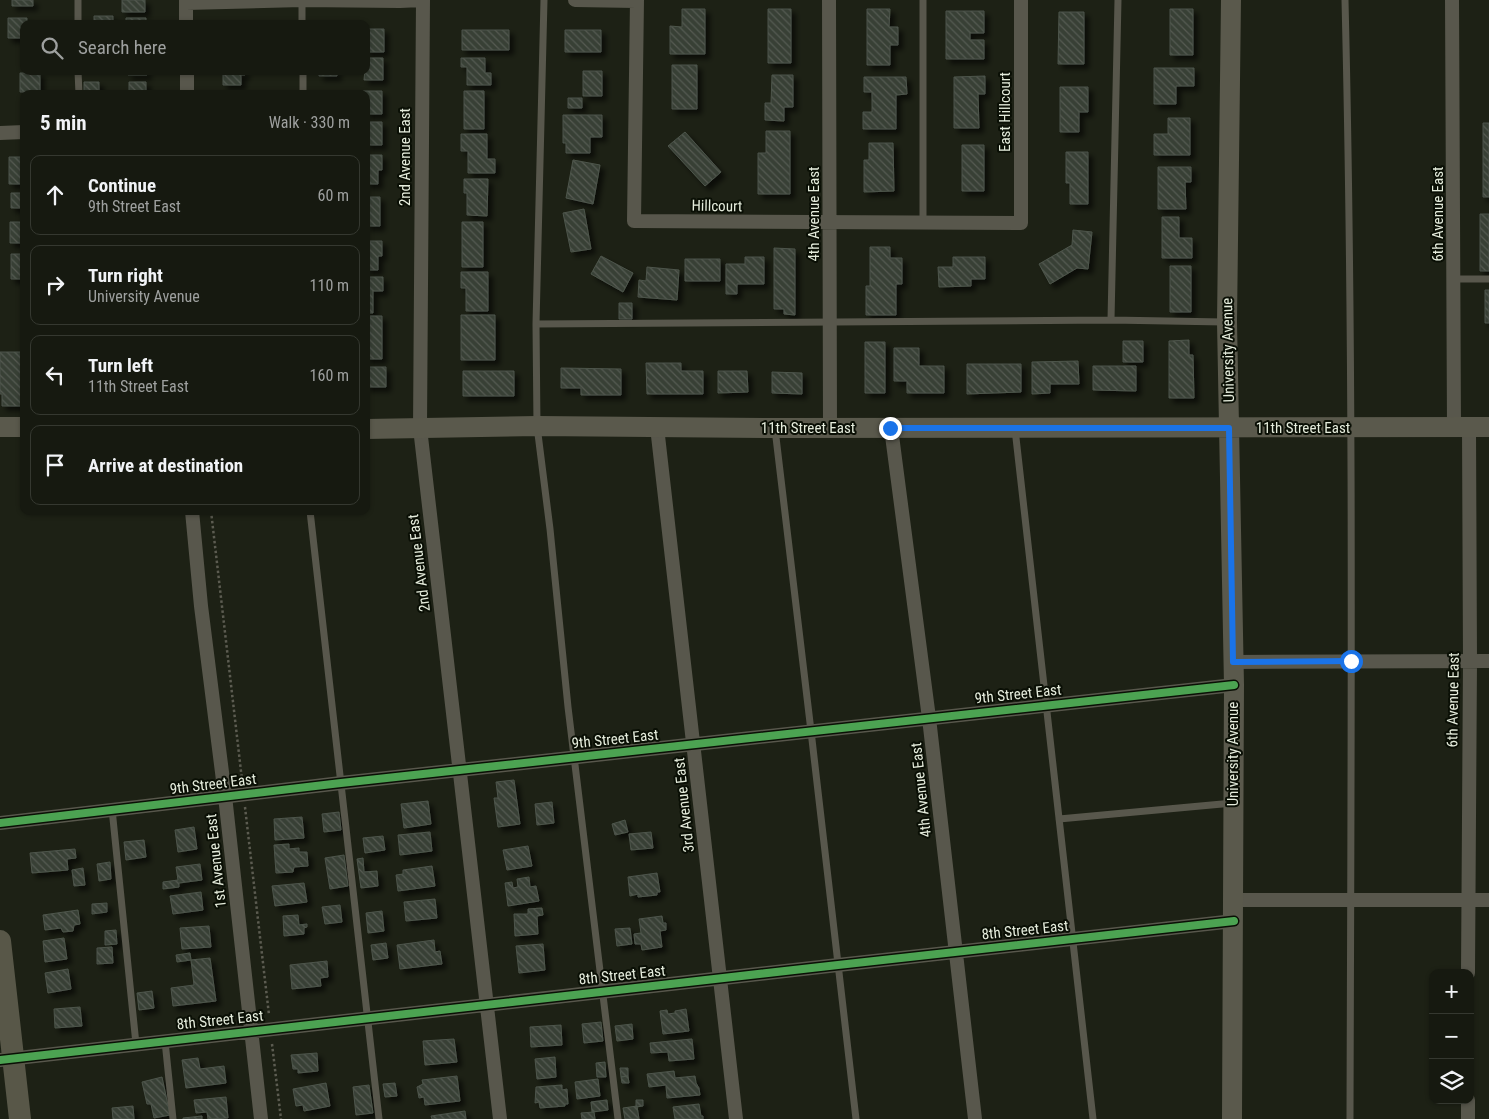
<!DOCTYPE html>
<html lang="en">
<head>
<meta charset="utf-8">
<style>
	body { margin:0; font-family:"Roboto Condensed",sans-serif; background:#1f2219; color:#f1f3f6 }
	.controls { position:absolute; right:15px; bottom:15px; display:grid; overflow:hidden; border-radius:10px; box-shadow:0 1px 4px #0004 }
	.controls button { width:45px; height:45px; display:grid; place-items:center; padding:0; border:0; border-bottom:1px solid #353830; background:#161910; color:#f1f3f6; font:25px sans-serif }
	.stop { position:absolute; width:15px; height:15px; margin:-11px; border:4px solid #1a73e8; border-radius:50%; background:#fff }
	.stop.end { background:#1a73e8; border-color:#fff; box-shadow:0 1px 5px #0008 }
	.list { margin:0; padding:0; list-style:none }
	h2 { display:flex; justify-content:space-between; align-items:center; height:65px; margin:0; padding:0 20px; font-size:21px }
	h2 small { font-size:16px; font-weight:400; color:#9ea09f }
	.list li { display:grid; grid-template-columns:32px 1fr auto; gap:15px; align-items:center; box-sizing:border-box; height:80px; margin:0 10px 10px; padding:0 10px; border:1px solid #353830; border-radius:10px }
	.list b { display:block; font-size:19px; white-space:nowrap }
	.list p { margin:0; font-size:16px; white-space:nowrap; color:#9ea09f }
	.list em { font-size:16px; font-style:normal; color:#9ea09f }
	.icon { flex:none; width:28px; height:28px; fill:none; stroke:currentColor; stroke-width:2; stroke-linecap:round; stroke-linejoin:round }
	.map { position:relative; flex:none; width:1489px; height:1119px; overflow:hidden }
	.search { position:absolute; background:#161910; box-shadow:0 1px 4px #0004; left:20px; top:20px; width:350px; height:55px; display:flex; align-items:center; gap:12px; box-sizing:border-box; padding:0 18px; border-radius:10px; color:#9ea09f; font-size:19px }
	.panel { position:absolute; background:#161910; box-shadow:0 1px 4px #0004; left:20px; top:90px; width:350px; height:425px; border-radius:10px }
	.map>svg:first-child { display:block }
	.building { fill:url(#building-back-hatch); stroke:#4d554b; filter:url(#shadow) }
	.lines { fill:none; stroke-linecap:round; stroke-linejoin:round }
	.path { stroke:#5c5c51; stroke-width:2.5; stroke-dasharray:2.5 2.5; stroke-linecap:butt }
	.lane { stroke:#58574c; stroke-width:7 }
	.street { stroke:#58574c; stroke-width:14 }
	.secondary { stroke:#5a594c; stroke-width:20 }
	.primary { stroke:#585748; stroke-width:22 }
	.cycleway-casing { stroke:#0a0f05; stroke-width:11 }
	.cycleway { stroke:#4ca352; stroke-width:8 }
	.route { stroke:#1a73e8; stroke-width:6 }
	.labels { text-anchor:middle; dominant-baseline:central; stroke-width:4; stroke-linejoin:round; paint-order:stroke }
	.street-label { font-size:15px; fill:#e5ecdc; stroke:#0a0f05 }
</style>
</head>
<body>
<div class="map">
<svg width="1489" height="1119" viewBox="0 0 1489 1119">
	<defs>
		<pattern id="building-back-hatch" width="6" height="6" patternUnits="userSpaceOnUse" patternTransform="scale(1.25)"><rect width="6" height="6" fill="#383f36"/><path d="M-1 5l2 2M0 0l6 6M5-1l2 2" fill="none" stroke="#555b52"/></pattern>
		<filter id="shadow"><feDropShadow dx="4.5" dy="4.5" stdDeviation="2.5" flood-color="#0009"/></filter>
	</defs>
	<rect width="100%" height="100%" fill="#1d2115"/>
	<path class="building" d="M12,0H33V6H12Z
		M122,0H145V12H122Z
		M682,9H705V54H670V26L682,27Z
		M768,9H791V63H768Z
		M867,9H890L889,27H898V45H890V65H867Z
		M1170,9H1193V55H1170Z
		M946,11H984V33H970V40H984V59H946Z
		M1059,12H1084V64H1058Z
		M94,16H113V24H94Z
		M8,18H27V24H24V45L23,38H8Z
		M126,18H146V24H126Z
		M366,29H384V52H366Z
		M462,30H509V50H462Z
		M565,30H601V52H565Z
		M366,58H383V80H364Z
		M461,58H485V73H491V85H467V67H461Z
		M672,65H697V109H672Z
		M1154,68H1194V86H1176V104H1154Z
		M128,71H147V75H128Z
		M223,71H245V75H241V85H223Z
		M319,71H337V76H319Z
		M583,71H602V96H583Z
		M20,73H40V92H20Z
		M772,75H793V107H784V121L765,120V103H771Z
		M985,76V94H978L979,128H954V77Z
		M864,77H906L907,94L896,95V129H863V112H872V92H864Z
		M84,82H99V94H84Z
		M129,82H146V94H129Z
		M1060,87H1088V112H1079V132H1060Z
		M63,91H72V94H63Z
		M223,91H245V94H223Z
		M363,91H382V114H366V94H363Z
		M464,91H484V129H464Z
		M270,92H286V94H270Z
		M568,98H582V108H568Z
		M563,115H602V137H590V153H566V143H563Z
		M1168,118H1190V155H1154V134H1168Z
		M366,122H382V145H366Z
		M1483,123H1489V197H1483Z
		M766,131H790V194H758V153H766Z
		M685,132L721,172L705,186L668,146Z
		M461,134H487V159H495V173H468V151H461Z
		M869,143H893L894,191L864,192V160H869Z
		M962,145H984V191H962Z
		M1066,152H1088V204H1070V183H1066Z
		M366,155H382V170H378V184H366Z
		M9,157H24V184H9Z
		M573,160L600,165L593,204L566,198Z
		M1158,167H1191V182H1185L1186,209H1158Z
		M464,179H488L487,216L467,215V193H464Z
		M11,193H24V208H11Z
		M366,197H380V226H366Z
		M584,209L591,249L571,252L563,213Z
		M1480,214H1489V271H1480Z
		M1162,217H1179V238H1192V258H1162Z
		M10,222H24V243H10Z
		M462,222H483V267H462Z
		M1073,230L1092,232L1088,269L1077,268L1050,284L1039,264L1072,245Z
		M366,241H382V256H378V270H366Z
		M870,247H890V258H902V284H896V315H866V286H870Z
		M774,248L795,249V315L784,314V309H774Z
		M11,254H24V279H11Z
		M601,256L633,273L623,292L591,274Z
		M745,257H764V284H737V294H726V264H745Z
		M953,257H985V279H971V286L939,287L938,267H953Z
		M685,259H720V281H685Z
		M1170,266H1191V312H1170Z
		M647,267L679,270L677,300L638,297L639,280L646,281Z
		M461,272H488V311H466V288H461Z
		M366,277H383V291H373V313H366Z
		M1485,290H1489V323H1485Z
		M619,303H632V319H619Z
		M461,315H495V360H461Z
		M366,316H382V359H366Z
		M1189,340V355H1193L1194,398H1169V341Z
		M1123,341H1143V362H1123Z
		M865,342H885V393H865Z
		M894,348H919V366H944V393H907V381H894Z
		M0,352H24V406H2V394H0Z
		M1078,361L1079,384H1050V393L1032,394V362Z
		M646,363H681V371H703V394H647Z
		M967,364H1021V392L967,394Z
		M1093,366H1136V391L1093,390Z
		M366,367H386V387H366Z
		M561,368L621,369V395H581V388H561Z
		M463,371H514V396H463Z
		M718,371H747L748,392L718,393Z
		M772,372L802,373V394L772,393Z
		M514,780L520,824L498,827L494,798H498L496,782Z
		M428,801L431,824L404,828L401,804Z
		M552,802L554,823L537,825L535,804Z
		M339,812L341,830L324,832L322,814Z
		M302,817L304,838L275,840L274,819Z
		M625,820L628,832L615,835L612,824Z
		M194,827L197,849L178,852L175,830Z
		M430,832L432,851L400,855L398,835Z
		M651,832L653,848L631,850L629,834Z
		M383,836L385,850L365,853L363,838Z
		M144,840L146,857L126,860L124,842Z
		M289,844V849L299,848V852H307L308,866L294,867L293,872L276,873L274,845Z
		M528,846L532,866L507,870L503,850Z
		M75,849L76,858L67,859L68,870L32,873L30,853Z
		M344,855L348,886L330,889L325,858Z
		M363,858L364,872L377,871L378,886L361,888L357,859Z
		M110,862L111,879L99,881L97,864Z
		M200,864L202,880L179,883V887L163,889V882L178,880L176,867Z
		M432,866L435,886L398,891L396,875L403,874V870Z
		M83,868L85,885L74,886L72,870Z
		M657,873L660,892H657V895L638,897V894L630,896L628,877Z
		M529,877L530,887L536,886L539,901L508,906L505,883L512,882L513,888L518,887L517,879Z
		M304,883L307,902L275,906L272,886Z
		M201,892L203,910L173,914L170,896Z
		M435,899L437,918L406,921L404,902Z
		M107,903V912L92,914V904Z
		M340,905L342,922L325,924L322,907Z
		M542,908L543,915L537,916L538,934L515,936L514,914H528V909Z
		M78,910L80,924L74,925L73,931L63,932L61,928L45,930L43,915Z
		M382,911L384,931L368,933L366,913Z
		M298,915L299,925L307,924V927L304,928V934L284,936L283,916Z
		M662,916L663,923H666V930L660,931L662,947L642,950L641,944H635L634,934L641,933L639,919Z
		M209,926L211,947L182,949L180,928Z
		M630,928L632,944L617,946L615,929Z
		M116,930L117,944L105,945V931Z
		M64,938L67,959L45,962L43,941Z
		M434,940L435,952L440,951L442,964L400,969L397,945Z
		M386,943L388,958L373,960L371,945Z
		M543,944L545,970L519,973L516,946Z
		M112,947L113,963L97,964V948Z
		M190,953L191,960L177,962L176,955Z
		M210,958L216,1001L173,1006L171,988L194,985L191,960Z
		M327,961L328,977L320,978L321,986L292,989L290,965Z
		M68,969L71,989L48,993L45,973Z
		M152,991L154,1008L139,1010L137,993Z
		M80,1007L82,1026L55,1028L54,1009Z
		M686,1009L689,1031L663,1034L660,1011L667,1010L668,1014L675,1013V1011Z
		M601,1022L603,1041L584,1043L582,1024Z
		M632,1024L633,1039L617,1041L615,1026Z
		M561,1025L562,1045L531,1047L530,1027Z
		M454,1039L457,1062L425,1065L423,1041Z
		M692,1039L694,1059L669,1061L668,1052L651,1053L650,1043Z
		M317,1053L318,1071L298,1073V1069H293L291,1055Z
		M555,1057L556,1077L537,1079L535,1059Z
		M198,1058L200,1069L224,1066L226,1083L186,1088L182,1060Z
		M605,1062L606,1077H597L596,1063Z
		M620,1068H628V1076L621,1077Z
		M674,1071L675,1078L695,1076L696,1083L699,1088L700,1095L667,1098L666,1085L649,1087L647,1074Z
		M457,1076L460,1101L425,1105L424,1097L419,1098L417,1087L423,1084L422,1080Z
		M628,1076L629,1083H622L621,1077Z
		M162,1077L170,1115L154,1118L151,1104H147L142,1082Z
		M598,1079L600,1096L577,1099L575,1082Z
		M326,1083L330,1106L304,1111L303,1105L296,1106L293,1089Z
		M395,1083L397,1096L385,1097L383,1084Z
		M369,1085L373,1113L356,1115L353,1087Z
		M562,1085V1090L567,1089L568,1104H565V1106L540,1108L539,1102L535,1103L536,1087Z
		M226,1097L228,1118L208,1119L207,1112L196,1113L194,1100Z
		M607,1100L608,1110L592,1112L591,1102Z
		M636,1100H643V1106L636,1107Z
		M699,1104L701,1116H703V1119H675L673,1107Z
		M133,1106L134,1119H113L112,1108Z
		M637,1106L639,1119H625L623,1108Z
		M465,1111L466,1119H432L431,1116Z
		M594,1112L595,1119H582L581,1113Z
		M202,1116V1119H183V1118Z"/>
	<g class="lines">
		<path class="path" d="M211,511L242,780
			M245,807L269,1015
			M272,1044L281,1119"/>
		<path class="lane" d="M78,0V24
			M302,0V24
			M544,0L536,324L537,426L550,529L568,707L618,1119
			M923,0V224
			M1345,0C1354,373 1351,746 1350,1119
			M78,71L79,94
			M303,71V94
			M1455,279H1489
			M1111,320L1118,0
			M536,324L1111,320L1224,322
			M775,429L811,731L856,1119
			M1015,429L1093,1119
			M310,511L379,1119
			M112,809L136,1044
			M1059,819L1233,803
			M165,1041L173,1119"/>
		<path class="street" d="M186,0V24
			M423,0L420,428L500,1119
			M575,0L636,1
			M637,0L634,221L1021,223V0
			M829,0L830,428
			M1452,0L1454,428
			M186,3L302,0L400,1L421,0
			M187,71V94
			M0,133L24,132
			M657,427L736,1119
			M891,428L929,718L975,1119
			M192,511L201,606L225,796L261,1119
			M1233,662L1489,661
			M0,823L341,783L1234,685
			M1232,900H1489
			M1468,973L1470,661L1469,428
			M0,1060L838,965L1234,921
			M1468,1100V1119"/>
		<path class="secondary" d="M1231,0L1227,322L1234,685L1232,1119
			M0,427H24
			M366,429L537,426L775,428L1489,427"/>
		<path class="primary" d="M0,941L20,1119"/>
		<defs>
			<path id="cycleway" d="M0,823L341,783L1234,685
				M0,1060L838,965L1234,921"/>
		</defs>
		<use href="#cycleway" class="cycleway-casing"/>
		<use href="#cycleway" class="cycleway"/>
	</g>
	<g class="lines">
		<path class="route" d="M890,428H1229L1233,662L1351,661"/>
	</g>
	<g class="labels">
		<g class="street-label">
			<text transform="translate(1005 112) rotate(-90)">East Hillcourt</text>
			<text transform="translate(405 157) rotate(-90)">2nd Avenue East</text>
			<text transform="translate(717 206) rotate(1)">Hillcourt</text>
			<text transform="translate(814 214) rotate(-90)">4th Avenue East</text>
			<text transform="translate(1438 214) rotate(-90)">6th Avenue East</text>
			<text transform="translate(1228 350) rotate(-91)">University Avenue</text>
			<text x="808" y="428">11th Street East</text>
			<text x="1303" y="428">11th Street East</text>
			<text transform="translate(419 563) rotate(-97)">2nd Avenue East</text>
			<text transform="translate(1018 694) rotate(-6)">9th Street East</text>
			<text transform="translate(1453 700) rotate(-89)">6th Avenue East</text>
			<text transform="translate(615 739) rotate(-6)">9th Street East</text>
			<text transform="translate(1233 754) rotate(-90)">University Avenue</text>
			<text transform="translate(213 784) rotate(-7)">9th Street East</text>
			<text transform="translate(921 790) rotate(-96)">4th Avenue East</text>
			<text transform="translate(684 805) rotate(-96)">3rd Avenue East</text>
			<text transform="translate(216 861) rotate(-96)">1st Avenue East</text>
			<text transform="translate(1025 930) rotate(-6)">8th Street East</text>
			<text transform="translate(622 975) rotate(-6)">8th Street East</text>
			<text transform="translate(220 1020) rotate(-6)">8th Street East</text>
		</g>
	</g>
</svg>
<div class="controls">
<button>+</button>
<button>−</button>
<button><svg class="icon" aria-label="layers" viewBox="0 0 24 24"><path d="M12 4l9 5-9 5-9-5zM3 14l9 5 9-5"/></svg></button>
</div>
<div class="stop" style="left:1351px;top:661px"></div>
<div class="stop end" style="left:890px;top:428px"></div>
<div class="search"><svg class="icon" aria-label="search" viewBox="0 0 24 24"><circle cx="10" cy="10" r="6"/><path d="M15 15l6 6"/></svg>Search here</div>
<section class="panel">
<h2>5 min<small>Walk · 330 m</small></h2>
<ul class="list">
<li><svg class="icon" aria-label="ahead" viewBox="0 0 24 24"><path d="M12 20V5M6 11l6-6 6 6"/></svg><div><b>Continue</b><p>9th Street East</p></div><em>60 m</em></li>
<li><svg class="icon" aria-label="right" viewBox="0 0 24 24"><path d="M7 20v-9h11M14 6l5 5-5 5"/></svg><div><b>Turn right</b><p>University Avenue</p></div><em>110 m</em></li>
<li><svg class="icon" aria-label="left" viewBox="0 0 24 24"><path d="M17 20v-9H6M10 6l-5 5 5 5"/></svg><div><b>Turn left</b><p>11th Street East</p></div><em>160 m</em></li>
<li><svg class="icon" aria-label="arrive" viewBox="0 0 24 24"><path d="M6 21V4h12l-3 4 3 4H6"/></svg><div><b>Arrive at destination</b></div></li>
</ul>
</section>
</div>
</body>
</html>
